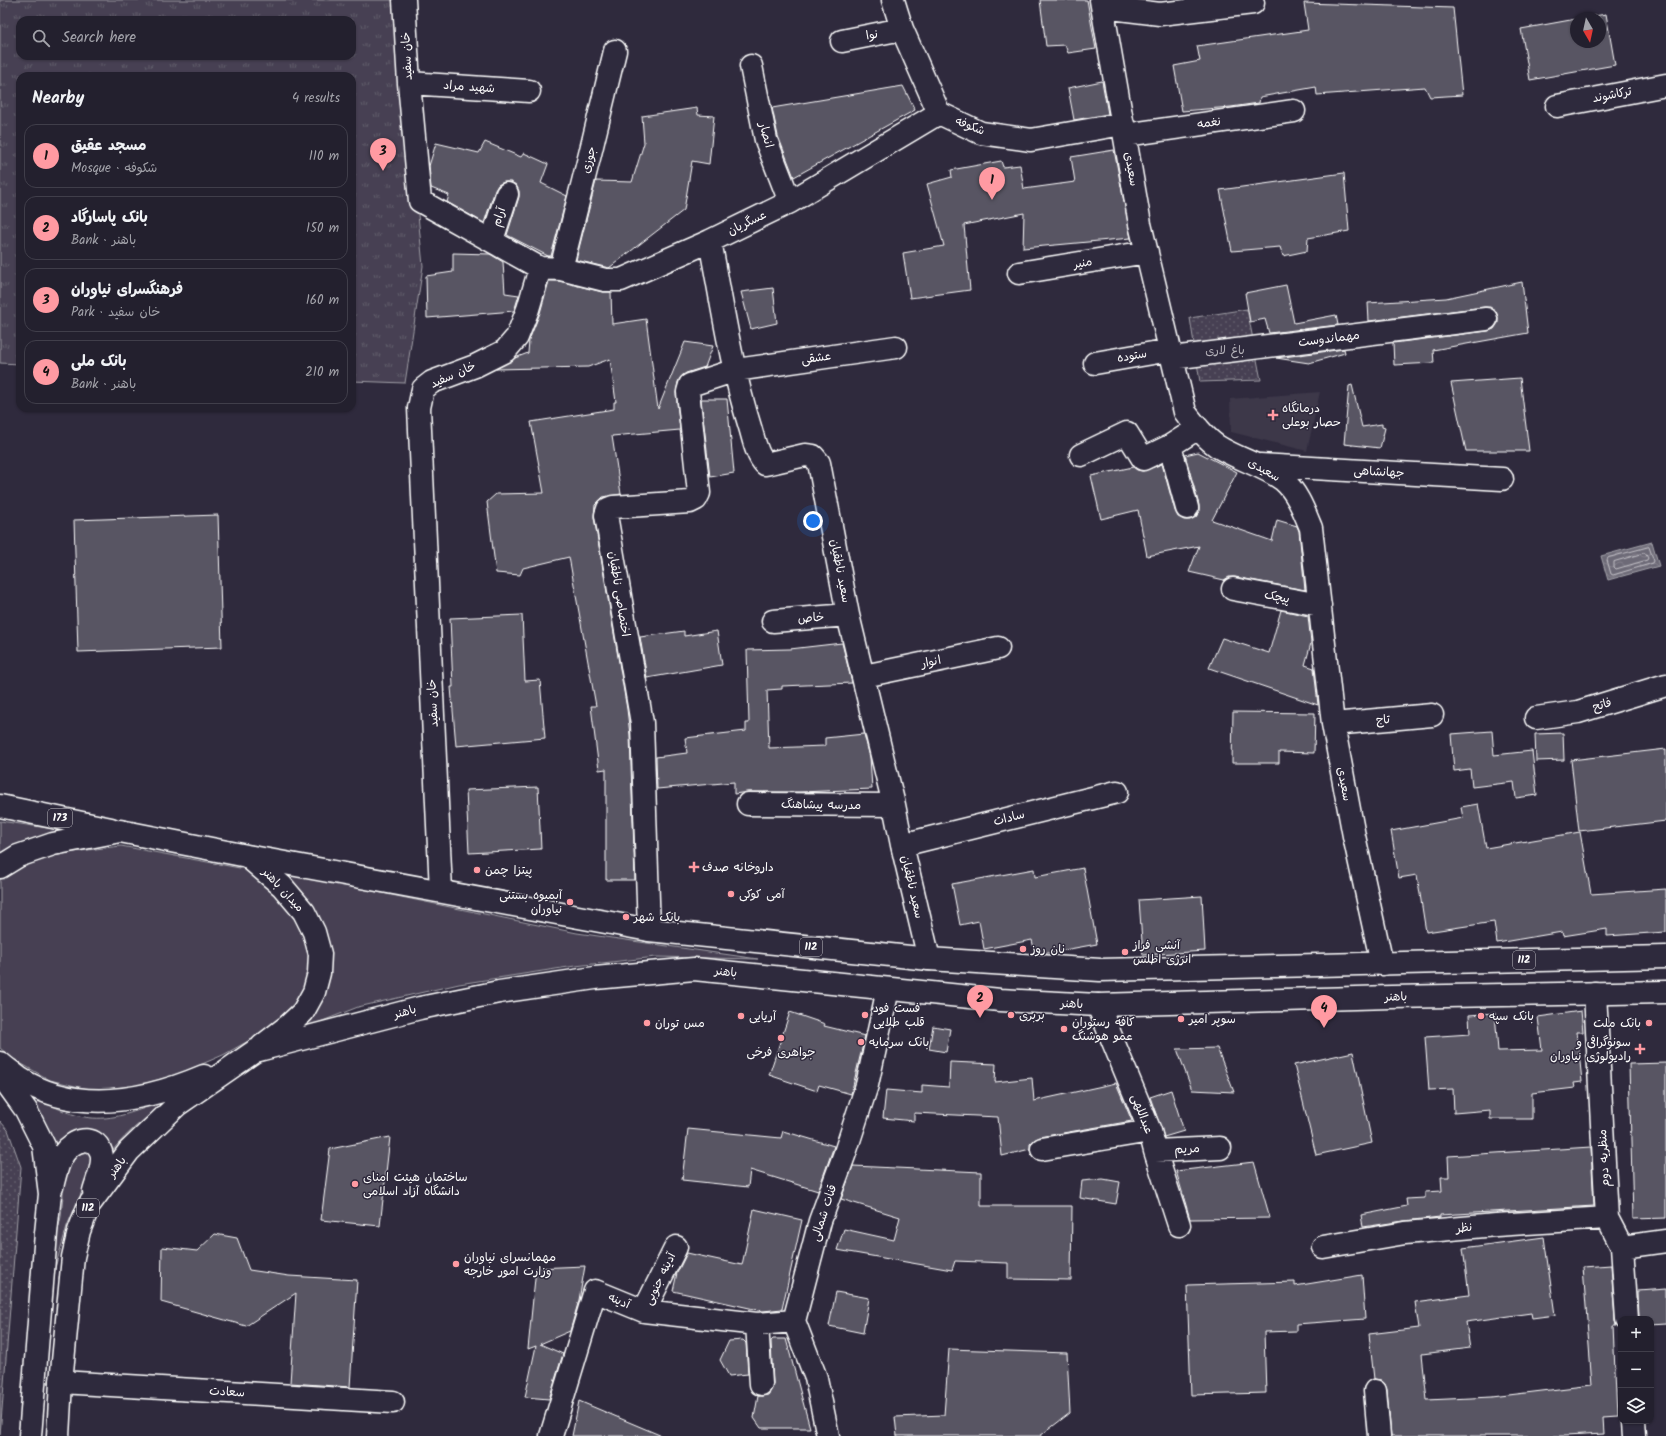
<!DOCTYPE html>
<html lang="en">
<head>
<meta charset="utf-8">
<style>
	body { margin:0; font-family:Kalam,"Playpen Sans Arabic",sans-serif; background:#2b2836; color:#f1f3f6 }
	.controls { position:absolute; right:12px; bottom:12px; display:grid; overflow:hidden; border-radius:8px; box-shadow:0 1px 3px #0004 }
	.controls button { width:36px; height:36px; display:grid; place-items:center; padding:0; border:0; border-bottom:1px solid #403e4a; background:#23202e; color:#f1f3f6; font:20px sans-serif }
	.compass { position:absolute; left:1570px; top:12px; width:36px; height:36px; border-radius:50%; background:#23202e; box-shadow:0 1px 3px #0004; rotate:171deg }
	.you { position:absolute; left:813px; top:521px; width:14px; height:14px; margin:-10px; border:3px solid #fff; border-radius:50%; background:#1a73e8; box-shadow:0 0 0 6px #1a73e833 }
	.badge { display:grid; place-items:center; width:26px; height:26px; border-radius:50%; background:#ff9aa2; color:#111; font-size:13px; font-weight:700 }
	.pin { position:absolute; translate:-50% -33px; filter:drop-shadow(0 1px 2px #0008) }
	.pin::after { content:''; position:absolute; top:21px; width:14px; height:12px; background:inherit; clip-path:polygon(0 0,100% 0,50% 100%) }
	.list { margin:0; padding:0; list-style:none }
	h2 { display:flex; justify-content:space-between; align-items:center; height:52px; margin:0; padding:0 16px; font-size:17px }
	h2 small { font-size:13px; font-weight:400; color:#a3a3aa }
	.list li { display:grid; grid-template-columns:26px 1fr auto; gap:12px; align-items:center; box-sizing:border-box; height:64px; margin:0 8px 8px; padding:0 8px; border:1px solid #403e4a; border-radius:12px }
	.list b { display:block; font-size:15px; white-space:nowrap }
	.list p { margin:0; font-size:13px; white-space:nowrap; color:#a3a3aa }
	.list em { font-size:13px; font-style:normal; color:#a3a3aa }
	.icon { flex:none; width:22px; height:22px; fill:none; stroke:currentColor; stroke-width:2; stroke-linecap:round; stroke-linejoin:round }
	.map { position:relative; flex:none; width:1666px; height:1436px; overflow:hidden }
	.search { position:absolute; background:#23202e; box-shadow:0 1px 3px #0004; left:16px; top:16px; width:340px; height:44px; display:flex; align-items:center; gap:10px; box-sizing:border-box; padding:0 14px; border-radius:12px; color:#a3a3aa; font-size:15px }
	.panel { position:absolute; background:#23202e; box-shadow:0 1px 3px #0004; left:16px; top:72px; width:340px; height:340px; border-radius:12px }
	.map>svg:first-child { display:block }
	.built { fill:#3c3749 }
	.grass { fill:#464152; stroke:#a2a0a8 }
	.park { fill:url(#park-tufts); stroke:#a2a0a8; fill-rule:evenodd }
	.garden { fill:url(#garden-dots); stroke:#a2a0a8 }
	.water { fill:url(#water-waves); stroke:#a7a6ad }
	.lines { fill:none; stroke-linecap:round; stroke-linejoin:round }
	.shore { stroke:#c5c3c9; stroke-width:1 }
	.building { fill:#595564; stroke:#fff }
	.minor-casing { stroke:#fff; stroke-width:25 }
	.major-casing { stroke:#fff; stroke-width:25 }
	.minor { stroke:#2f2a3d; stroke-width:22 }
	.major { stroke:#2f2a3d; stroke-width:22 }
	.poi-dot { fill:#ff9aa2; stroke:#2f2a3d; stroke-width:1.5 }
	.labels { text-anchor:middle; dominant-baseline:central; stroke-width:3; stroke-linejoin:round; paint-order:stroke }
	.shield { fill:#2f2a3d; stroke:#c1bfc5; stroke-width:1 }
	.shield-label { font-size:11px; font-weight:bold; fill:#fff }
	.street-label { font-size:12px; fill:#fff; stroke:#2f2a3d }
	.park-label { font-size:12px; fill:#b5b3ba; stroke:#2f2a3d }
	.poi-label { font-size:12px; fill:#fff; stroke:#2f2a3d; text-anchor:start }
</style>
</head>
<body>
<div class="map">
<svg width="1666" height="1436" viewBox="0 0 1666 1436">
	<defs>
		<pattern id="park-tufts" width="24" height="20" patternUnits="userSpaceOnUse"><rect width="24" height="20" fill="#464152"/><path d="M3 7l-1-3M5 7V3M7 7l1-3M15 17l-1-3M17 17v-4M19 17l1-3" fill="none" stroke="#625e6c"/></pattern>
		<pattern id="garden-dots" width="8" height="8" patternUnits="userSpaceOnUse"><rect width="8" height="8" fill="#464152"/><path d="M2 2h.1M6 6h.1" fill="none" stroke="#625e6c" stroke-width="1.8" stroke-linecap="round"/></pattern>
		<pattern id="water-waves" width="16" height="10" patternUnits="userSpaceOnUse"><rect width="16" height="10" fill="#6d6a77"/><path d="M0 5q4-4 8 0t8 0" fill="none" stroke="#83808b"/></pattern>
	</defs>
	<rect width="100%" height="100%" fill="#2f2a3d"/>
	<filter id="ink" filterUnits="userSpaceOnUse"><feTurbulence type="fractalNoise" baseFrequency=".025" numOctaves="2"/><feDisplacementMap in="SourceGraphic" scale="8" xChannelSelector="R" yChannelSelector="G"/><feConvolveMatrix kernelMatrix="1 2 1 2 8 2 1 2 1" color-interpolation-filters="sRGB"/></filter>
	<g filter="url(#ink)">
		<path class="built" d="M1320,392L1307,451L1231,432L1230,399Z"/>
		<path class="grass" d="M0,821L74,832C51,836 20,840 0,854Z
			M121,846L245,869L269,888L287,907L303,933L309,958L306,984L291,1008L259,1035L223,1055L179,1074L136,1086L92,1090L50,1080L13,1059L0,1048V880C34,854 80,851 121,846Z
			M279,872L577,933L758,959L656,957L575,966L459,984L358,1007L302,1029L320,1000L317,914L301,890Z
			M17,1085C87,1131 107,1125 181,1093C154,1112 129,1128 109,1155L107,1144L52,1160Z
			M79,1150L90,1152L95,1161L67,1226L55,1268L52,1296L49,1292L52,1255L61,1217L63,1196L62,1166Z"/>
		<path class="park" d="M0,0H397L423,266L405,383L352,381V76H20V364L0,363ZM20,20H352V56H20Z"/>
		<path class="garden" d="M1247,309L1261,380L1200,382L1190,318Z
			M0,1121L8,1130L21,1167L0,1435Z"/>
		<path class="water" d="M1652,542L1659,566L1608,580L1601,556Z"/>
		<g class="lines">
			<path class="shore" d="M1649,547L1654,561L1653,563L1613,575L1611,574L1607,560L1608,558Z
				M1645,553L1648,558L1647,560L1616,569L1614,567V562Z"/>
		</g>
		<path class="building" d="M1040,0H1087L1096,49L1068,53L1065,45L1046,46Z
			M1304,3L1453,8L1462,95L1430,97L1425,87L1317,95L1316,87L1260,97L1259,103L1231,107L1182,111L1174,66L1200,61L1197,46L1308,30Z
			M1606,14L1615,65L1530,80L1521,29L1576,19V42H1600V18H1583Z
			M1102,81L1108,114L1074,120L1068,88Z
			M903,86L915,110L794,177L778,136L772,108Z
			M697,108L698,115L714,116L709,164L692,161L684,210L609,268L576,260L596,181L632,182L644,143L642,116Z
			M485,142L521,157L524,153L548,164L541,183L567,196L551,256H548L507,235L519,197V191L516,185L511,182H504L498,185L495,190L484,223L447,202L449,195L431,188L429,166L436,143L479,153Z
			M1114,150L1131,238L1023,248L1024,213L964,225L970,290L910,298L903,253L944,246L927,184L952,177L951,170L1001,161L1003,167L1020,165L1024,189L1075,182L1071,157Z
			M1344,173L1349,231L1308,238L1307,251L1283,256L1280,247L1232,251L1220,190Z
			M453,253L490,254L503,262L505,293L519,295L514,311L427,318L426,276L453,272Z
			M549,281H559L602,292H611L612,324L646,319L658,409L685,342L713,346L705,367L686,373L681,377L678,382L676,393L680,430L612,436L621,494L603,497L595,505L594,517L627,709L630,735L635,880H606V769L599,770L591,706H596L569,557L523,568L520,575L496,573L487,502L496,494L544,493L531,422L614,409V402H616L610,359L588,367L496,369L515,358L528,353L529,340L540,313Z
			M1522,282L1528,333L1433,350L1434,363L1394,365L1393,343L1488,331L1494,329L1498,323V317L1496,311L1490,307H1484L1369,321L1368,303L1446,298Z
			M1286,285L1294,323L1336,315L1338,325L1269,333L1265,319L1250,322L1245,293Z
			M773,288L777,323L751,329L741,292Z
			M1344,349L1345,353L1309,363L1276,358Z
			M1520,378L1529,451H1466L1451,383Z
			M1352,385L1362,427L1382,424V427L1385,428L1380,448L1344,444L1349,386Z
			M701,399H727L734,473L710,477Z
			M1198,452L1237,472L1212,520L1272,541L1277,520L1297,526L1299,531L1305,590L1235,577H1229L1224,580L1189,572L1199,546L1147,556L1138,510L1101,519L1091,476L1133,467L1137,470L1143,471L1162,464L1175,511L1178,517L1184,520H1190L1196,517L1199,512V505L1185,455Z
			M218,515L222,647L78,652L74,520Z
			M1281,610L1308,616L1311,643L1305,665L1314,668L1318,705L1209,668L1222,638L1269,653Z
			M522,615L525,681L540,680L545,738L456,746L451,687H453L450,618Z
			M684,631V636L717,631L722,665L647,678L640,637Z
			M842,643L852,683L782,686V689L767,690L769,748L825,746V738L864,734L870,757L872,789L800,792H748L734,794V782L657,789L656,757L687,753L685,738L746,731V723H749L747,650L790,649Z
			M1233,712L1315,713L1314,753L1279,752V763H1232Z
			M1492,731L1494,755L1532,751L1537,795L1516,798L1514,782L1472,787L1470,769L1454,771L1451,734Z
			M1563,733L1564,760L1536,761L1535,734Z
			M1666,749V821L1579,831L1571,760Z
			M538,787L541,849L469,853L466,790Z
			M1478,804L1486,848L1580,832L1591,894L1666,889V932L1607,936V929L1563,936L1562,932L1497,943L1494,922L1426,932L1417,875L1399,878L1391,831L1463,818L1461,807Z
			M1083,868L1097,944L1042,954L1035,953L1032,940L984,949L979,921L960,925L952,884L1034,869L1035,877Z
			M1202,896L1205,951L1143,955L1139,900Z
			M1581,1011L1583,1032H1577L1582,1082L1574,1083L1575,1088L1532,1093V1119H1490V1110L1454,1113L1453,1089L1429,1090L1425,1037L1470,1034L1469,1015L1495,1013L1498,1051L1542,1050L1538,1017Z
			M790,1012L825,1024L824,1026L865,1036L851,1094L819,1085L817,1091L769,1075Z
			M933,1026L950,1029L946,1052L929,1049Z
			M1217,1048L1234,1092L1192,1090L1177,1049Z
			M1353,1052L1372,1143L1316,1155L1294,1065Z
			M950,1062L996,1064L995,1082L1032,1078L1034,1101L1116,1083L1132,1121L1040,1137L1034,1140L1030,1144V1149L1002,1156L998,1117L914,1113V1121L883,1118L886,1090L922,1093V1085L949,1087Z
			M1666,1063V1218L1633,1219L1629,1064Z
			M1171,1090L1184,1131L1164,1137L1150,1097Z
			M688,1129L781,1138L783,1131L834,1146L818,1191L750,1170L748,1187L682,1180Z
			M390,1137L380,1226L321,1220L330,1149Z
			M1591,1147L1594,1206L1440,1215V1217L1404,1221L1363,1227L1361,1215L1407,1206L1406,1199L1425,1198V1192L1442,1191L1441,1177H1449L1448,1156Z
			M1254,1162L1270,1218L1190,1219L1176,1171Z
			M853,1166L981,1172V1206H1072L1071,1280L1008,1279V1263L955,1261L952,1270L837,1250L844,1229L894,1240L900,1217L841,1199Z
			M1103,1179L1120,1182L1116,1204L1080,1198L1082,1181Z
			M754,1209L802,1220L782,1309L763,1311L673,1291L677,1273L687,1253L742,1265Z
			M215,1234L237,1238L249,1270L289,1276L357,1280L350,1387L290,1383L296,1293L246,1326L161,1302L162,1247L197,1251Z
			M1544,1237L1555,1315L1532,1318L1531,1313L1466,1322L1470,1348L1422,1354L1427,1400L1492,1397L1592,1385L1583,1267L1611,1265L1615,1320L1616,1326H1613L1617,1417L1603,1418L1604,1434L1566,1436H1391L1387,1390L1385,1384L1381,1380L1374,1379L1369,1334L1419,1328L1415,1302L1469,1295L1463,1248Z
			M585,1266L579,1300L570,1331L540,1344L563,1354L549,1399L525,1397L536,1346L528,1349L536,1268Z
			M1362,1275L1365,1319L1296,1324V1331L1264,1332L1266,1393L1191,1395L1187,1285L1295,1282V1286Z
			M1666,1289V1323L1651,1324V1319H1639L1638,1291Z
			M836,1292L869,1298L863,1333L829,1326Z
			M773,1339H786L810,1428H761L754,1418L758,1396H762L768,1395L772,1389L773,1383L771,1341Z
			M743,1340L746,1343L748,1374L729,1376L720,1360L729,1341Z
			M949,1349L1067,1353L1070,1413L1040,1436H897L895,1417L944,1415Z
			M579,1401L662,1436H572Z"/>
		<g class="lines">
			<defs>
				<path id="minor" d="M404,0L409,83L420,201L540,268L561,269L605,280H621L710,241L790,202L939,113
					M893,0L902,29L939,113L981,133L1031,140L1123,124
					M1101,0L1140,224L1185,412C1194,424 1204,437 1217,446C1237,459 1263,465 1283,480C1297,492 1304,511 1311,528L1333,724L1354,836L1382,964
					M1103,7L1160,14L1253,3L1252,0
					M842,41L902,29
					M751,66L766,140L790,202
					M409,83L529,91
					M1557,106L1666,85
					M1125,135L1294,111
					M492,240L507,194
					M710,241C722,303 731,367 750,427C754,440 756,454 765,464L770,463L805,455L813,456L819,463L848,615L894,805L902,845L929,959
					M561,269L590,154L615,51
					M1019,273L1147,252
					M1172,358L1486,319
					M1095,363L1170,350
					M1170,446L1187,508
					M1081,455L1127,433L1143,459L1170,446L1198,428
					M1260,465L1502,479
					M1233,589L1320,605
					M773,621L848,615
					M864,676L998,648
					M1536,718L1578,712L1666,685
					M1333,724L1432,715
					M748,804L894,805
					M902,845L1117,792
					M441,891L419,408L423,389L432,382L475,366L505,351L517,337L528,309L540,268
					M649,930L642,723L606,515L608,509L613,507L690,502L696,499L699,493L688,392L690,385L736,370L896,347
					M1595,993L1607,1218L1622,1247L1627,1319
					M1098,1005L1150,1131L1155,1151L1179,1225
					M1042,1149L1150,1131
					M1155,1151L1220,1148
					M1323,1247L1405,1233L1496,1225L1607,1218
					M1622,1247L1666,1241
					M644,1311L676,1247
					M757,1324L761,1384
					M61,1382L393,1402
					M1375,1391L1379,1436
					M1633,1421L1634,1436
					M551,1436L595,1291L644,1311L757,1324L794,1321
					M828,1436L816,1378L794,1321L820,1221L845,1153L867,1085L888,989"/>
				<path id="major" d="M0,806L111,829
					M247,856L649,930L929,959L1100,970L1666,957
					M0,867L18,856L53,844L120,831L247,856L282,886L304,912L314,932L320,954L319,973L314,992L303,1012L288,1026L262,1046
					M0,1063C6,1068 13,1073 19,1078C76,1115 145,1101 204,1076
					M0,1074L26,1110L44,1146L50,1194L46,1233L30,1436
					M52,1187C55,1175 57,1163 64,1153C73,1140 94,1133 101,1152C105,1163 97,1180 94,1191
					M58,1436L61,1382L73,1257L79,1231L89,1205L129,1151L177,1105L255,1051L420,1008L499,992L595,978L694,969L1000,1000L1098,1005L1391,997L1666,992"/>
			</defs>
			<use href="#minor" class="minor-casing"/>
			<use href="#major" class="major-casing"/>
			<use href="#minor" class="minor"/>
			<use href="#major" class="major"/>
		</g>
	</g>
	<g class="poi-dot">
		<path d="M1271 409h4v4h4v4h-4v4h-4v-4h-4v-4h4z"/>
		<path d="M692 861h4v4h4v4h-4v4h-4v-4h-4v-4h4z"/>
		<circle cx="477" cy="870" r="4"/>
		<circle cx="731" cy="894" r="4"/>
		<circle cx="570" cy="902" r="4"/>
		<circle cx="626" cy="917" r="4"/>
		<circle cx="1023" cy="949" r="4"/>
		<circle cx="1125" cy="952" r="4"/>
		<circle cx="865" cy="1015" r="4"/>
		<circle cx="1011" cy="1015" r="4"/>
		<circle cx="741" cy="1016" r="4"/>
		<circle cx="1481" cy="1016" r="4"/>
		<circle cx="1181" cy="1019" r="4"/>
		<circle cx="647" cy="1023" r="4"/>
		<circle cx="1649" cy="1023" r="4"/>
		<circle cx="1064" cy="1029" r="4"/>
		<circle cx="781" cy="1038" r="4"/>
		<circle cx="861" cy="1042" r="4"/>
		<path d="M1638 1043h4v4h4v4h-4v4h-4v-4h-4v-4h4z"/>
		<circle cx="355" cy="1184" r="4"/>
		<circle cx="456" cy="1264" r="4"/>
	</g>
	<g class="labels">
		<g class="shield">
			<rect x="48" y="809" width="24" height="18" rx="3"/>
			<rect x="800" y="938" width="22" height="18" rx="3"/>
			<rect x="1513" y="951" width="22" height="18" rx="3"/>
			<rect x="77" y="1199" width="22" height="18" rx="3"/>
		</g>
		<g class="shield-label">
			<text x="60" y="818">173</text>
			<text x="811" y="947">112</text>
			<text x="1524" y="960">112</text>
			<text x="88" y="1208">112</text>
		</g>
		<g class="street-label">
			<text transform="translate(872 35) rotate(-11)">نوا</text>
			<text transform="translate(407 56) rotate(-93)">خان سفید</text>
			<text transform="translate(469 87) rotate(4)">شهید مراد</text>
			<text transform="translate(1612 95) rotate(-11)">ترکاشوند</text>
			<text transform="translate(1209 123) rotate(-8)">نغمه</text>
			<text transform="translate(970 126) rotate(22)">شکوفه</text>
			<text transform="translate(766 135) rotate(75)">انصار</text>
			<text transform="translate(589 160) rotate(-76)">جوزی</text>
			<text transform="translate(1131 169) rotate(80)">سعیدی</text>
			<text transform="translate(499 217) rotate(-71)">آرام</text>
			<text transform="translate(747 223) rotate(-26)">عسگریان</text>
			<text transform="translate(1083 263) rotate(-9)">منیر</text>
			<text transform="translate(1329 339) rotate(-7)">مهماندوست</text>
			<text transform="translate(1132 356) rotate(-10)">ستوده</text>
			<text transform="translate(816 358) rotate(-8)">عشقی</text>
			<text transform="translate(453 375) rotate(-24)">خان سفید</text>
			<text transform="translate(1264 470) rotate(30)">سعیدی</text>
			<text transform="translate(1379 472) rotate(3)">جهانشاهی</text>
			<text transform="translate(840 571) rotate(79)">سعید ناطقیان</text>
			<text transform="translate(619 594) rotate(81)">اختصاصی ناطقیان</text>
			<text transform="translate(1277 597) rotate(11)">پیچک</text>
			<text transform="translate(811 618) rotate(-4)">خاص</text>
			<text transform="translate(931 662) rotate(-12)">انوار</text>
			<text transform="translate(433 703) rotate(-93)">خان سفید</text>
			<text transform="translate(1602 705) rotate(-16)">فاتح</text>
			<text transform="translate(1383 720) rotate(-5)">تاج</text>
			<text transform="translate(1344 784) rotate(79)">سعیدی</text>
			<text transform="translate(821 805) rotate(1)">مدرسه پیشاهنگ</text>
			<text transform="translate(1009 818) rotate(-14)">سادات</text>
			<text transform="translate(912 887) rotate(77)">سعید ناطقیان</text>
			<text transform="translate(283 890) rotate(47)">میدان باهنر</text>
			<text transform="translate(726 972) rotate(6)">باهنر</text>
			<text transform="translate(1396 997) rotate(-1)">باهنر</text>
			<text transform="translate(1072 1004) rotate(3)">باهنر</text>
			<text transform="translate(405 1012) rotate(-15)">باهنر</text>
			<text transform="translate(1142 1114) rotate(69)">عبداللهی</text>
			<text transform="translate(1187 1149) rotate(-3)">مریم</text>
			<text transform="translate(1604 1158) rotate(-93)">منظریه دوم</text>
			<text transform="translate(117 1167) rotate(-54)">باهنر</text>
			<text transform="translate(824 1213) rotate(-72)">قنات شمالى</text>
			<text transform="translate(1464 1228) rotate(-5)">نظر</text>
			<text transform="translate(660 1279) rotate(-64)">آدینه جنوبی</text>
			<text transform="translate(619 1301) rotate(23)">آدینه</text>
			<text transform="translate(227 1392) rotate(3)">سعادت</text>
		</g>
		<g class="park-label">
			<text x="1225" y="350">باغ لاری</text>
		</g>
		<g class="poi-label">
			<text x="1282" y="408">درمانگاه<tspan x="1282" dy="14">حصار بوعلی</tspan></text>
			<text x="702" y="867">داروخانه صدف</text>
			<text x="485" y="870">پیتزا چمن</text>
			<text x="739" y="894">آمی کوکی</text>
			<text x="562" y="895" text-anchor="end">آبمیوه بستنی<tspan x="562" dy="14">نیاوران</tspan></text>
			<text x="634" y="917">بانک شهر</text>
			<text x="1133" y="945">آنشی فراز<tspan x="1133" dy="14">انرژی اطلس</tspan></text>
			<text x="1031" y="949">نان روز</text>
			<text x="873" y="1008">فست فود<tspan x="873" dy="14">قلب طلایی</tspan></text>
			<text x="1019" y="1015">بربری</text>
			<text x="749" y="1016">آریایی</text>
			<text x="1489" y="1016">بانک سپه</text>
			<text x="1189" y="1019">سوپر امیر</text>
			<text x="1072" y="1022">کافه رستوران<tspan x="1072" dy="14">عمو هوشنگ</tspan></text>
			<text x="655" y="1023">مس توران</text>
			<text x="1641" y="1023" text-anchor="end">بانک ملت</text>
			<text x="869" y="1042">بانک سرمایه</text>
			<text x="1631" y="1042" text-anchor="end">سونوگرافی و<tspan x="1631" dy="14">رادیولوژی نیاوران</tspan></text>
			<text x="781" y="1052" text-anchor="middle">جواهری فرخی</text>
			<text x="363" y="1177">ساختمان هیئت امنای<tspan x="363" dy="14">دانشگاه آزاد اسلامی</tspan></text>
			<text x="464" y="1257">مهمانسرای نیاوران<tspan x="464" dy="14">وزارت امور خارجه</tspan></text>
		</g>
	</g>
</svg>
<div class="controls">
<button>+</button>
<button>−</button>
<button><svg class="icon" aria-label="layers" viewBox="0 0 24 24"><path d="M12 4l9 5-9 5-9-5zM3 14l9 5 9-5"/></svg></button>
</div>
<svg class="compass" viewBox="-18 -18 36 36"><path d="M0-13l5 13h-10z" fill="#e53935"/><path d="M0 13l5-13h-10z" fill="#a3a3aa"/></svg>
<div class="you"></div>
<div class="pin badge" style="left:992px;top:200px">1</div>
<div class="pin badge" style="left:980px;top:1018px">2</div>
<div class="pin badge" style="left:383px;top:171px">3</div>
<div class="pin badge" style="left:1324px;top:1028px">4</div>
<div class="search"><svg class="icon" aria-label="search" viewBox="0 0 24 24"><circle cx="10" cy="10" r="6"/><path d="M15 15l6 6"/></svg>Search here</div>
<section class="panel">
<h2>Nearby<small>4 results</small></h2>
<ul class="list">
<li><span class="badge">1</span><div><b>مسجد عقیق</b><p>Mosque · شکوفه</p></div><em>110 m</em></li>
<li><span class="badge">2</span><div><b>بانک پاسارگاد</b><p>Bank · باهنر</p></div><em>150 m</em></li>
<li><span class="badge">3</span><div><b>فرهنگسرای نیاوران</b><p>Park · خان سفید</p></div><em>160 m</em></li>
<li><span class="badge">4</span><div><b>بانک ملی</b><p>Bank · باهنر</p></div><em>210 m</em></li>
</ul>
</section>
</div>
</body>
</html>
